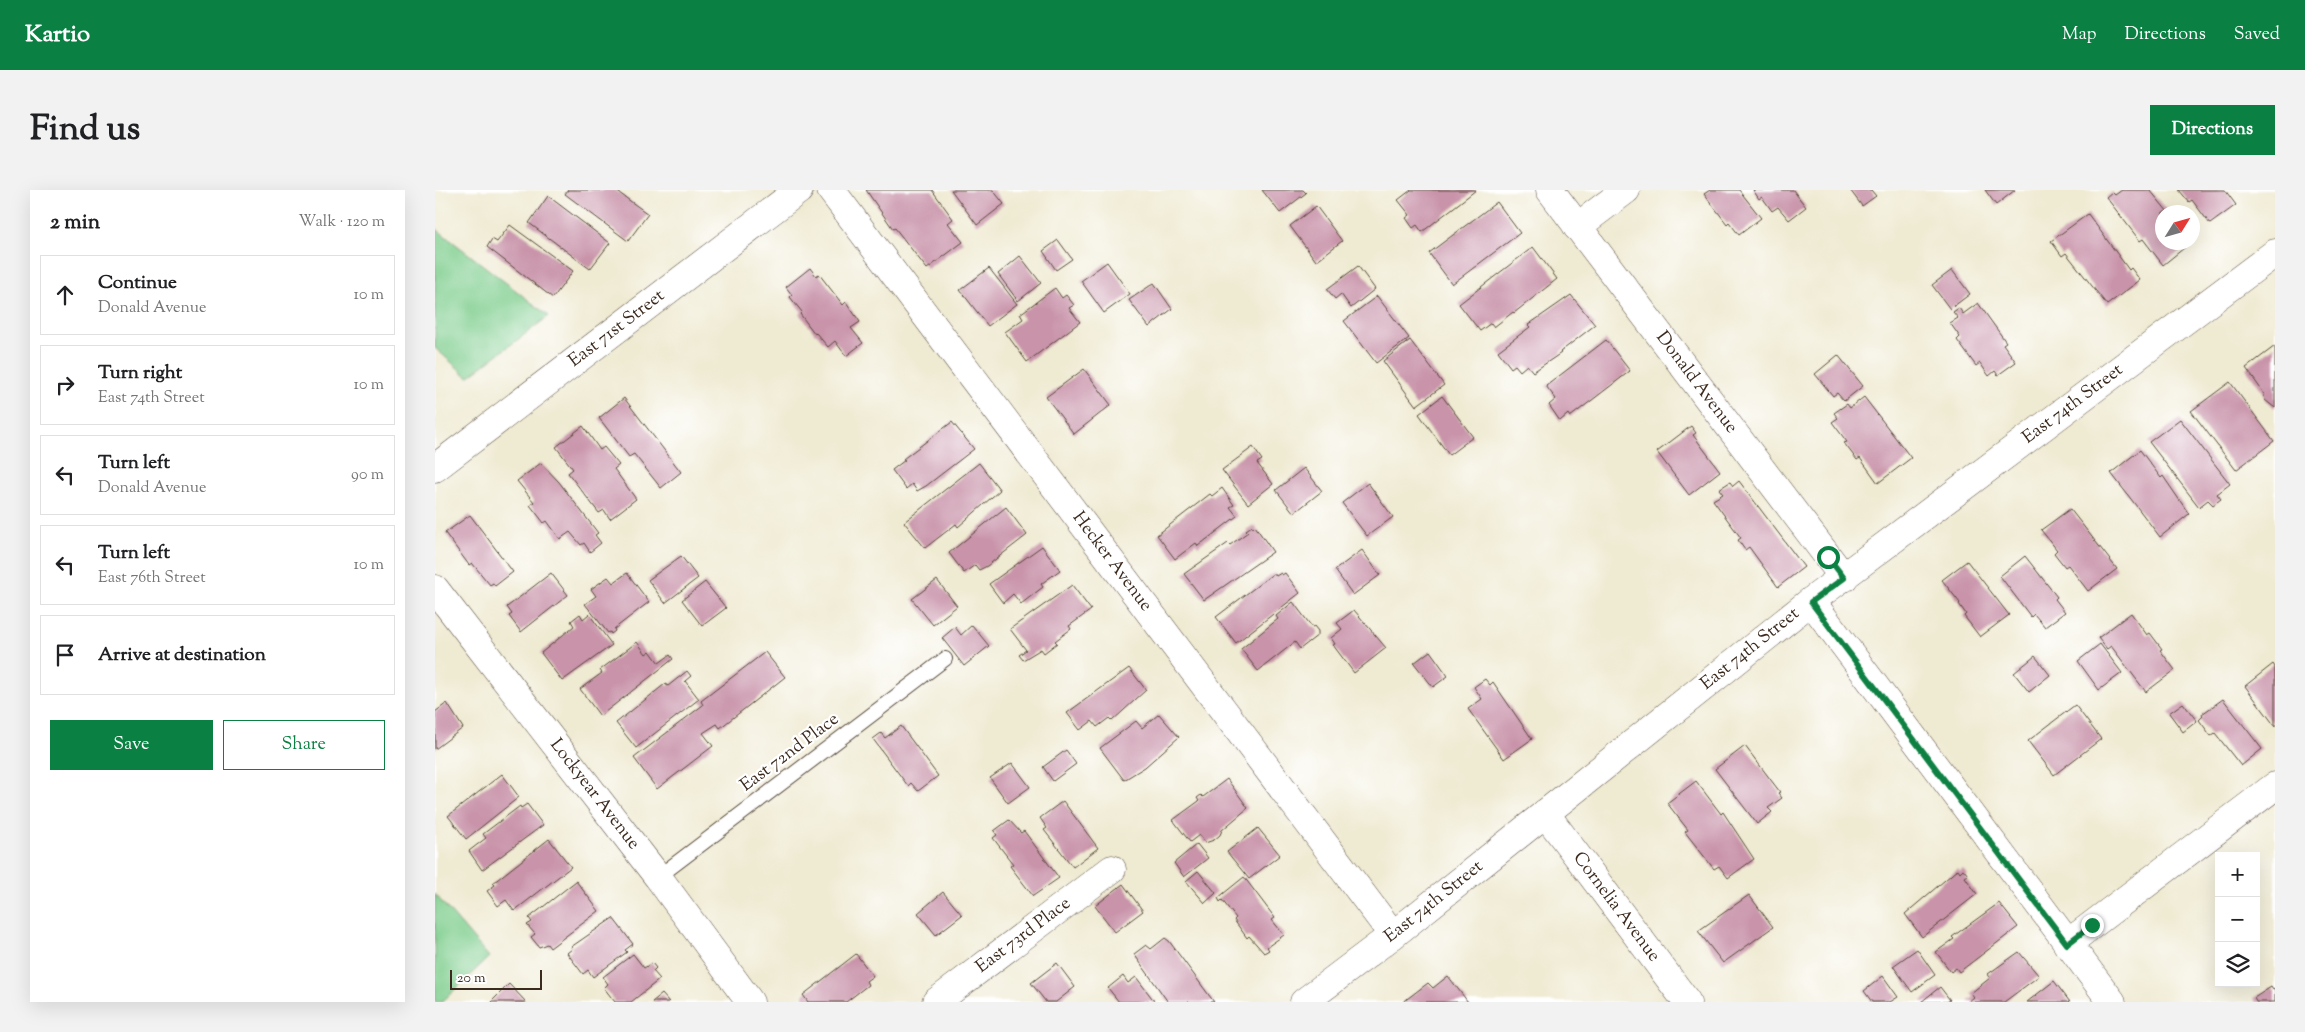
<!DOCTYPE html>
<html lang="en">
<head>
<meta charset="utf-8">
<style>
	body { margin:0; font-family:"Sorts Mill Goudy",serif; background:#f2f2f2; color:#202124 }
	.controls { position:absolute; right:15px; bottom:15px; display:grid; overflow:hidden; border-radius:0px; box-shadow:0 5px 20px #0002 }
	.controls button { width:45px; height:45px; display:grid; place-items:center; padding:0; border:0; border-bottom:1px solid #e0e0e0; background:#fff; color:#202124; font:25px sans-serif }
	.compass { position:absolute; left:1720px; top:15px; width:45px; height:45px; border-radius:50%; background:#fff; box-shadow:0 5px 20px #0002; rotate:53deg }
	.scale { position:absolute; left:15px; bottom:12px; width:92px; box-sizing:border-box; padding-left:5px; border:2px solid #3b2a1e; border-top:0; font-size:14px; line-height:18px; white-space:nowrap; color:#3b2a1e; -webkit-text-stroke:4px #fff; paint-order:stroke }
	.stop { position:absolute; width:15px; height:15px; margin:-11px; border:4px solid #0b8043; border-radius:50%; background:#fff }
	.stop.end { background:#0b8043; border-color:#fff; box-shadow:0 1px 5px #0008 }
	.list { margin:0; padding:0; list-style:none }
	h2 { display:flex; justify-content:space-between; align-items:center; height:65px; margin:0; padding:0 20px; font-size:21px }
	h2 small { font-size:16px; font-weight:400; color:#757577 }
	.list li { display:grid; grid-template-columns:32px 1fr auto; gap:15px; align-items:center; box-sizing:border-box; height:80px; margin:0 10px 10px; padding:0 10px; border:1px solid #e0e0e0; border-radius:0px }
	.list b { display:block; font-size:19px; white-space:nowrap }
	.list p { margin:0; font-size:16px; white-space:nowrap; color:#757577 }
	.list em { font-size:16px; font-style:normal; color:#757577 }
	.actions { display:flex; gap:10px; padding:15px 20px }
	.actions a { flex:1; padding:11px 0; border:1px solid #0b8043; border-radius:0px; text-align:center; font-size:18px; color:#0b8043 }
	.actions .main { background:#0b8043; color:#fff }
	.icon { flex:none; width:28px; height:28px; fill:none; stroke:currentColor; stroke-width:2; stroke-linecap:round; stroke-linejoin:round }
	.map { position:relative; flex:none; width:1840px; height:812px; overflow:hidden; border-radius:0px }
	header { display:flex; align-items:center; gap:30px; box-sizing:border-box; height:70px; padding:0 25px; background:#0b8043; color:#fff }
	header strong { font-size:24px }
	nav { display:flex; gap:28px; margin-inline-start:auto; font-size:18px }
	.intro { display:flex; align-items:center; justify-content:space-between; box-sizing:border-box; height:120px; padding:0 30px }
	h1 { margin:0; font-size:35px }
	.button { padding:12px 22px; border-radius:0px; background:#0b8043; color:#fff; font-size:18px; font-weight:700 }
	main { display:flex; gap:30px; padding:0 30px }
	aside { flex:1; background:#fff; border-radius:0px; box-shadow:0 5px 20px #0002 }
	.map>svg:first-child { display:block }
	.green { fill:#7fce8e; stroke:#5d7c56 }
	.building { fill:#c994aa }
	.lines { fill:none; stroke-linecap:round; stroke-linejoin:round }
	.lane-casing { stroke:#564739; stroke-width:16 }
	.street-casing { stroke:#564739; stroke-width:29 }
	.lane { stroke:#fff; stroke-width:14 }
	.street { stroke:#fff; stroke-width:28 }
	.route { stroke:#0b8043; stroke-width:6 }
	.labels { text-anchor:middle; dominant-baseline:central; stroke-width:4.5; stroke-linejoin:round; paint-order:stroke }
	.street-label { font-size:18px; fill:#3b2a1e; stroke:#fff }
</style>
</head>
<body>
<header>
<strong>Kartio</strong>
<nav><a>Map</a><a>Directions</a><a>Saved</a></nav>
</header>
<div class="intro"><h1>Find us</h1><a class="button">Directions</a></div>
<main>
<aside>
<h2>2 min<small>Walk · 120 m</small></h2>
<ul class="list">
<li><svg class="icon" aria-label="ahead" viewBox="0 0 24 24"><path d="M12 20V5M6 11l6-6 6 6"/></svg><div><b>Continue</b><p>Donald Avenue</p></div><em>10 m</em></li>
<li><svg class="icon" aria-label="right" viewBox="0 0 24 24"><path d="M7 20v-9h11M14 6l5 5-5 5"/></svg><div><b>Turn right</b><p>East 74th Street</p></div><em>10 m</em></li>
<li><svg class="icon" aria-label="left" viewBox="0 0 24 24"><path d="M17 20v-9H6M10 6l-5 5 5 5"/></svg><div><b>Turn left</b><p>Donald Avenue</p></div><em>90 m</em></li>
<li><svg class="icon" aria-label="left" viewBox="0 0 24 24"><path d="M17 20v-9H6M10 6l-5 5 5 5"/></svg><div><b>Turn left</b><p>East 76th Street</p></div><em>10 m</em></li>
<li><svg class="icon" aria-label="arrive" viewBox="0 0 24 24"><path d="M6 21V4h12l-3 4 3 4H6"/></svg><div><b>Arrive at destination</b></div></li>
</ul>
<div class="actions"><a class="main">Save</a><a>Share</a></div>
</aside>
<div class="map">
<svg width="1840" height="812" viewBox="0 0 1840 812">
	<rect width="100%" height="100%" fill="#fff"/>
	<filter id="ink" filterUnits="userSpaceOnUse"><feTurbulence type="fractalNoise" baseFrequency=".02" numOctaves="2"/><feDisplacementMap in="SourceGraphic" scale="10" xChannelSelector="R" yChannelSelector="G"/><feConvolveMatrix kernelMatrix="1 2 1 2 8 2 1 2 1" color-interpolation-filters="sRGB"/></filter>
	<filter id="wash" filterUnits="userSpaceOnUse"><feTurbulence type="fractalNoise" baseFrequency=".0096" numOctaves="4" result="noise"/><feDisplacementMap in="SourceGraphic" scale="20" xChannelSelector="R" yChannelSelector="G"/><feGaussianBlur stdDeviation="1.12" result="paint"/><feColorMatrix in="noise" values="0 0 0 0 0 0 0 0 0 0 0 0 0 0 0 0 0 1.4 0 .05"/><feComposite in="paint" operator="in"/></filter>
	<g filter="url(#wash)">
		<rect width="100%" height="100%" fill="#efead2"/>
		<path class="green" d="M0,38L114,126L33,187L0,158Z
			M0,704L54,767L7,812H0Z"/>
		<g id="blocks">
			<path class="building" d="M133,0H180L213,24L193,51L130,4Z
				M431,0H497L518,29L513,33L528,52L492,79L460,38L458,39Z
				M516,0H558L569,14L542,35Z
				M827,0H868L871,3L845,23Z
				M976,0H1041L987,42L982,35L978,38L971,28L975,25L963,10Z
				M1275,0H1304L1326,28L1304,45L1294,32L1292,34L1269,4Z
				M1318,0H1358L1371,17L1354,30L1343,17L1337,21L1327,7L1324,9Z
				M1415,0H1436L1441,6L1427,16Z
				M1550,0H1580L1561,15Z
				M1687,0H1715L1733,22H1728V52H1752L1754,54L1728,75L1708,49L1705,51L1671,7L1677,2L1680,5Z
				M1744,0H1790L1801,15L1775,34L1757,10L1754,12Z
				M113,6L175,53L155,79L94,33Z
				M1062,12L1085,43L1017,94L994,63Z
				M881,16L907,51L881,71L855,36Z
				M1653,24L1694,80L1696,78L1705,90L1672,115L1631,63L1627,66L1616,51Z
				M75,35L138,81L118,108L52,57L57,49L62,52Z
				M623,50L637,69L621,80L608,61Z
				M1098,57L1122,89L1079,123L1078,122L1059,137L1056,133L1045,141L1024,114Z
				M585,66L606,93L583,111L563,84Z
				M672,72L695,104L669,123L646,91Z
				M923,76L940,99L916,118L906,104L900,109L892,99Z
				M375,78L381,86L384,84L408,115L411,112L425,132L416,138L428,153L411,166L400,151L393,157L381,143L380,144L365,124L367,122L355,107L357,105L351,97Z
				M554,78L582,114L553,136L525,100Z
				M1517,80L1535,104L1515,119L1497,95Z
				M719,93L737,119L714,137L694,110Z
				M620,98L627,108L631,105L639,115L634,118L645,132L592,172L570,142L588,129L585,124Z
				M1136,105L1160,135L1125,162L1126,163L1098,182L1092,175L1085,181L1080,175L1076,178L1063,161L1095,137L1093,135Z
				M942,106L974,148L941,173L909,131Z
				M1543,113L1571,152L1568,154L1581,172L1563,185L1560,181L1554,186L1545,173L1541,176L1522,150L1525,147L1515,133L1523,128L1518,122L1524,118L1528,124Z
				M975,150L1009,195L981,216L948,171Z
				M1171,150L1195,181L1135,227L1133,224L1125,231L1114,215L1121,209L1111,196Z
				M1840,156V218L1830,210L1828,202L1811,178Z
				M1403,165L1428,196L1409,211L1402,203L1398,206L1380,184Z
				M649,179L676,215L639,244L611,207Z
				M1795,192L1839,251L1801,280L1756,221Z
				M1007,206L1038,247L1014,265L984,224Z
				M1429,207L1476,268L1443,293L1425,268L1422,270L1409,253L1412,252L1397,232L1403,228L1399,223L1412,214L1415,218Z
				M189,208L246,282L226,298L199,264L194,267L164,228Z
				M1745,229L1795,294L1782,304L1786,309L1778,315L1773,310L1764,317L1714,252Z
				M517,232L539,259L491,296L482,301L477,294L471,299L457,280L470,270L468,269Z
				M148,236L165,260L169,257L184,275L179,279L201,309L175,329L169,320L164,323L133,283L138,279L121,257Z
				M1256,236L1261,243L1258,245L1285,281L1254,305L1222,262Z
				M818,257L827,270L822,273L838,294L813,314L787,280Z
				M1705,260L1726,288L1728,286L1754,324L1725,347L1676,283Z
				M106,273L124,292L163,343L160,345L166,353L155,362L149,353L146,355L135,342L125,349L112,331L109,333L95,315L99,312L82,291Z
				M544,273L565,300L523,337L521,334L490,358L469,332Z
				M869,278L887,301L859,323L841,300Z
				M1304,291L1369,377L1343,397L1314,357L1310,360L1303,350L1306,348L1278,310L1288,304L1284,299L1295,292L1298,296Z
				M933,293L958,327L932,346L907,313Z
				M787,298L799,315L795,317L802,326L763,356L761,353L740,369L722,345L775,304L777,306Z
				M571,317L592,345L552,376L544,380L540,375L529,383L514,363Z
				M1635,319L1682,379L1653,401L1633,375L1630,377L1619,363L1622,360L1606,340Z
				M35,325L78,382L60,396L58,393L55,395L37,373L34,375L10,343Z
				M817,336L818,338L820,336L838,362L769,410L749,384L793,353L795,355L813,342L811,340Z
				M607,356L625,380L606,394L608,397L586,414L578,404L568,413L554,394Z
				M927,360L945,385L918,405L900,380Z
				M246,366L263,388L230,413L213,390Z
				M1590,366L1622,407L1620,409L1630,422L1610,437L1599,424L1596,427L1565,386Z
				M1532,371L1574,425L1545,447L1529,426L1531,424L1524,414L1525,413L1507,390Z
				M116,383L133,405L86,442L74,426L77,424L72,417Z
				M192,383L214,412L179,439L180,441L176,444L175,442L173,443L150,414L161,406L156,399L173,387L178,393Z
				M839,383L841,386L846,383L847,385L850,383L865,403L801,453L781,427Z
				M502,390L522,416L498,435L477,409Z
				M270,392L291,418L267,436L247,410Z
				M637,395L656,420L634,436L636,439L620,451L622,453L609,463L606,459L588,470L584,465L591,460L575,439Z
				M858,412L877,437L879,436L883,441V445L865,459L860,452L823,481L806,459L843,429L841,426Z
				M919,420L951,458L919,483L898,455L900,454L896,448L907,439L902,433Z
				M1696,423L1712,445L1715,443L1727,459L1725,460L1740,480L1711,502L1676,456L1672,459L1663,448Z
				M145,424L148,429L154,424L177,455L127,491L106,463L139,436L136,431Z
				M537,435L554,456L529,476L507,448L520,437L526,445Z
				M202,452L211,464L215,461L224,473L235,465L238,469L165,526L145,499L167,483L165,480Z
				M1665,454L1687,483L1664,500L1643,471Z
				M995,461L1013,486L998,497L979,473Z
				M330,462L350,487L285,538L282,534L268,543L278,556L222,599L199,568L268,515L266,511Z
				M1600,466L1615,485L1594,502L1579,483Z
				M1838,474L1840,477V536L1810,496Z
				M694,478L711,500L677,531L674,528L662,537L657,531L645,540L632,523Z
				M252,481L256,486L250,491L264,509L201,558L181,533L230,494L233,496Z
				M1050,489L1055,495L1058,492L1097,549L1069,569L1033,519L1047,509L1039,497Z
				M1788,509L1827,559L1806,576L1780,543L1776,546L1764,530L1768,526L1767,524Z
				M12,513L28,538L0,559V522Z
				M1748,513L1762,531L1748,542L1734,523Z
				M1640,515L1666,549L1619,585L1593,551Z
				M724,524L744,547L710,577L689,590L665,558L701,531L707,538Z
				M466,536L503,586L483,601L476,593L473,596L438,549L446,543L450,548Z
				M1310,556L1345,602L1343,603L1347,608L1333,618L1337,622L1322,634L1280,579Z
				M631,560L641,574L618,591L608,577Z
				M577,573L595,597L573,613L555,588Z
				M67,584L84,607L31,649L13,626Z
				M792,589L813,618L787,640L785,645L779,650L770,653L764,645L755,652L738,630L764,611L762,608L766,605L768,607Z
				M1261,591L1286,624L1288,622L1319,669L1293,688L1284,676L1279,679L1250,642L1253,640L1232,613Z
				M628,611L663,658L638,677L609,640L612,638L605,628Z
				M92,614L108,635L47,680L34,661L51,648L48,644L85,616L86,618Z
				M574,630L586,643L589,641L624,688L598,706L575,676L578,674L558,648L562,645L559,641Z
				M823,638L845,665L814,689L792,662Z
				M114,649L136,677L79,721L71,710L63,716L52,701L60,695L58,693Z
				M762,654L773,668L749,687L739,673Z
				M1523,679L1525,682L1528,679L1533,685L1530,687L1542,704L1487,747L1470,724Z
				M763,681L781,703L770,713L751,691Z
				M809,687L840,728L837,730L849,745L832,757L834,760L829,763L814,746L812,748L799,730L801,728L787,710L785,712L783,708Z
				M141,691L164,721L115,758L112,754L104,757L96,747L100,744L92,735L97,732L94,728Z
				M688,694L708,721L680,742L660,716Z
				M508,702L527,725L501,745L483,723Z
				M1314,705L1338,737L1288,773L1263,741Z
				M1564,713L1583,737L1524,782L1521,778L1516,782L1501,762L1519,749L1517,747Z
				M178,728L198,754L190,760L192,762L158,787L153,780L148,784L132,763L137,759L136,757Z
				M730,748L734,751L779,812H733L699,764L711,755L716,759Z
				M1482,759L1500,785L1477,802L1458,776Z
				M1584,762L1604,786L1569,812H1533L1539,807L1536,803L1555,788L1553,784Z
				M198,764L209,778L217,773L221,778L218,781L225,789L196,812H180L169,798L173,794L168,787Z
				M421,764L438,786L431,791L433,795L411,812H373L368,805Z
				M622,773L640,797L621,812H611L596,793Z
				M688,786L693,793L701,787L720,812H684L673,798Z
				M1013,786L1033,812H968L993,793L998,798Z
				M1448,786L1463,807L1455,812H1437L1429,801Z
				M1619,791L1635,812H1592Z
				M74,794L91,812H56Z
				M1505,797L1515,810L1512,812H1486Z
				M1836,797L1838,800L1840,799V812H1821L1819,808Z
				M227,804L234,812H217Z"/>
		</g>
	</g>
	<g filter="url(#ink)">
		<use href="#blocks" fill-opacity="0" stroke="#564739" stroke-width="1"/>
		<g class="lines">
			<defs>
				<path id="lane" d="M223,687L510,469"/>
				<g id="street">
					<path id="s1" d="M396,0L958,745"/>
					<path id="s2" d="M1115,0L1409,388"/>
					<path d="M1142,37L1191,0"/>
					<path id="s3" d="M0,278L364,0"/>
					<path id="s4" d="M0,399L223,687L315,812"/>
					<path d="M1376,411L1677,812"/>
					<path id="s5" d="M1110,623L1252,812"/>
					<path d="M1632,754L1840,596"/>
					<path id="s6" d="M501,812L677,679"/>
					<path id="s7" d="M869,812L958,745L1376,411L1840,63"/>
				</g>
			</defs>
			<use href="#lane" class="lane-casing"/>
			<use href="#street" class="street-casing"/>
			<use href="#lane" class="lane"/>
			<use href="#street" class="street"/>
		</g>
	</g>
	<g class="lines" filter="url(#ink)">
		<path class="route" d="M1393,367L1409,388L1376,412L1632,754L1657,735"/>
	</g>
	<g class="labels">
		<g class="street-label">
			<text stroke="none"><textPath href="#s3" startOffset="229">East 71st Street</textPath></text>
			<text stroke="none"><textPath href="#s2" startOffset="242">Donald Avenue</textPath></text>
			<text stroke="none"><textPath href="#s7" startOffset="974">East 74th Street</textPath></text>
			<text stroke="none"><textPath href="#s1" startOffset="466">Hecker Avenue</textPath></text>
			<text stroke="none"><textPath href="#s7" startOffset="569">East 74th Street</textPath></text>
			<text transform="translate(355 563) rotate(-37)">East 72nd Place</text>
			<text stroke="none"><textPath href="#s4" startOffset="260">Lockyear Avenue</textPath></text>
			<text stroke="none"><textPath href="#s7" startOffset="164">East 74th Street</textPath></text>
			<text stroke="none"><textPath href="#s5" startOffset="118">Cornelia Avenue</textPath></text>
			<text stroke="none"><textPath href="#s6" startOffset="110">East 73rd Place</textPath></text>
		</g>
	</g>
</svg>
<div class="controls">
<button>+</button>
<button>−</button>
<button><svg class="icon" aria-label="layers" viewBox="0 0 24 24"><path d="M12 4l9 5-9 5-9-5zM3 14l9 5 9-5"/></svg></button>
</div>
<svg class="compass" viewBox="-18 -18 36 36"><path d="M0-13l5 13h-10z" fill="#e53935"/><path d="M0 13l5-13h-10z" fill="#757577"/></svg>
<div class="scale">20 m</div>
<div class="stop" style="left:1393px;top:367px"></div>
<div class="stop end" style="left:1657px;top:735px"></div>
</div>
</main>
</body>
</html>
